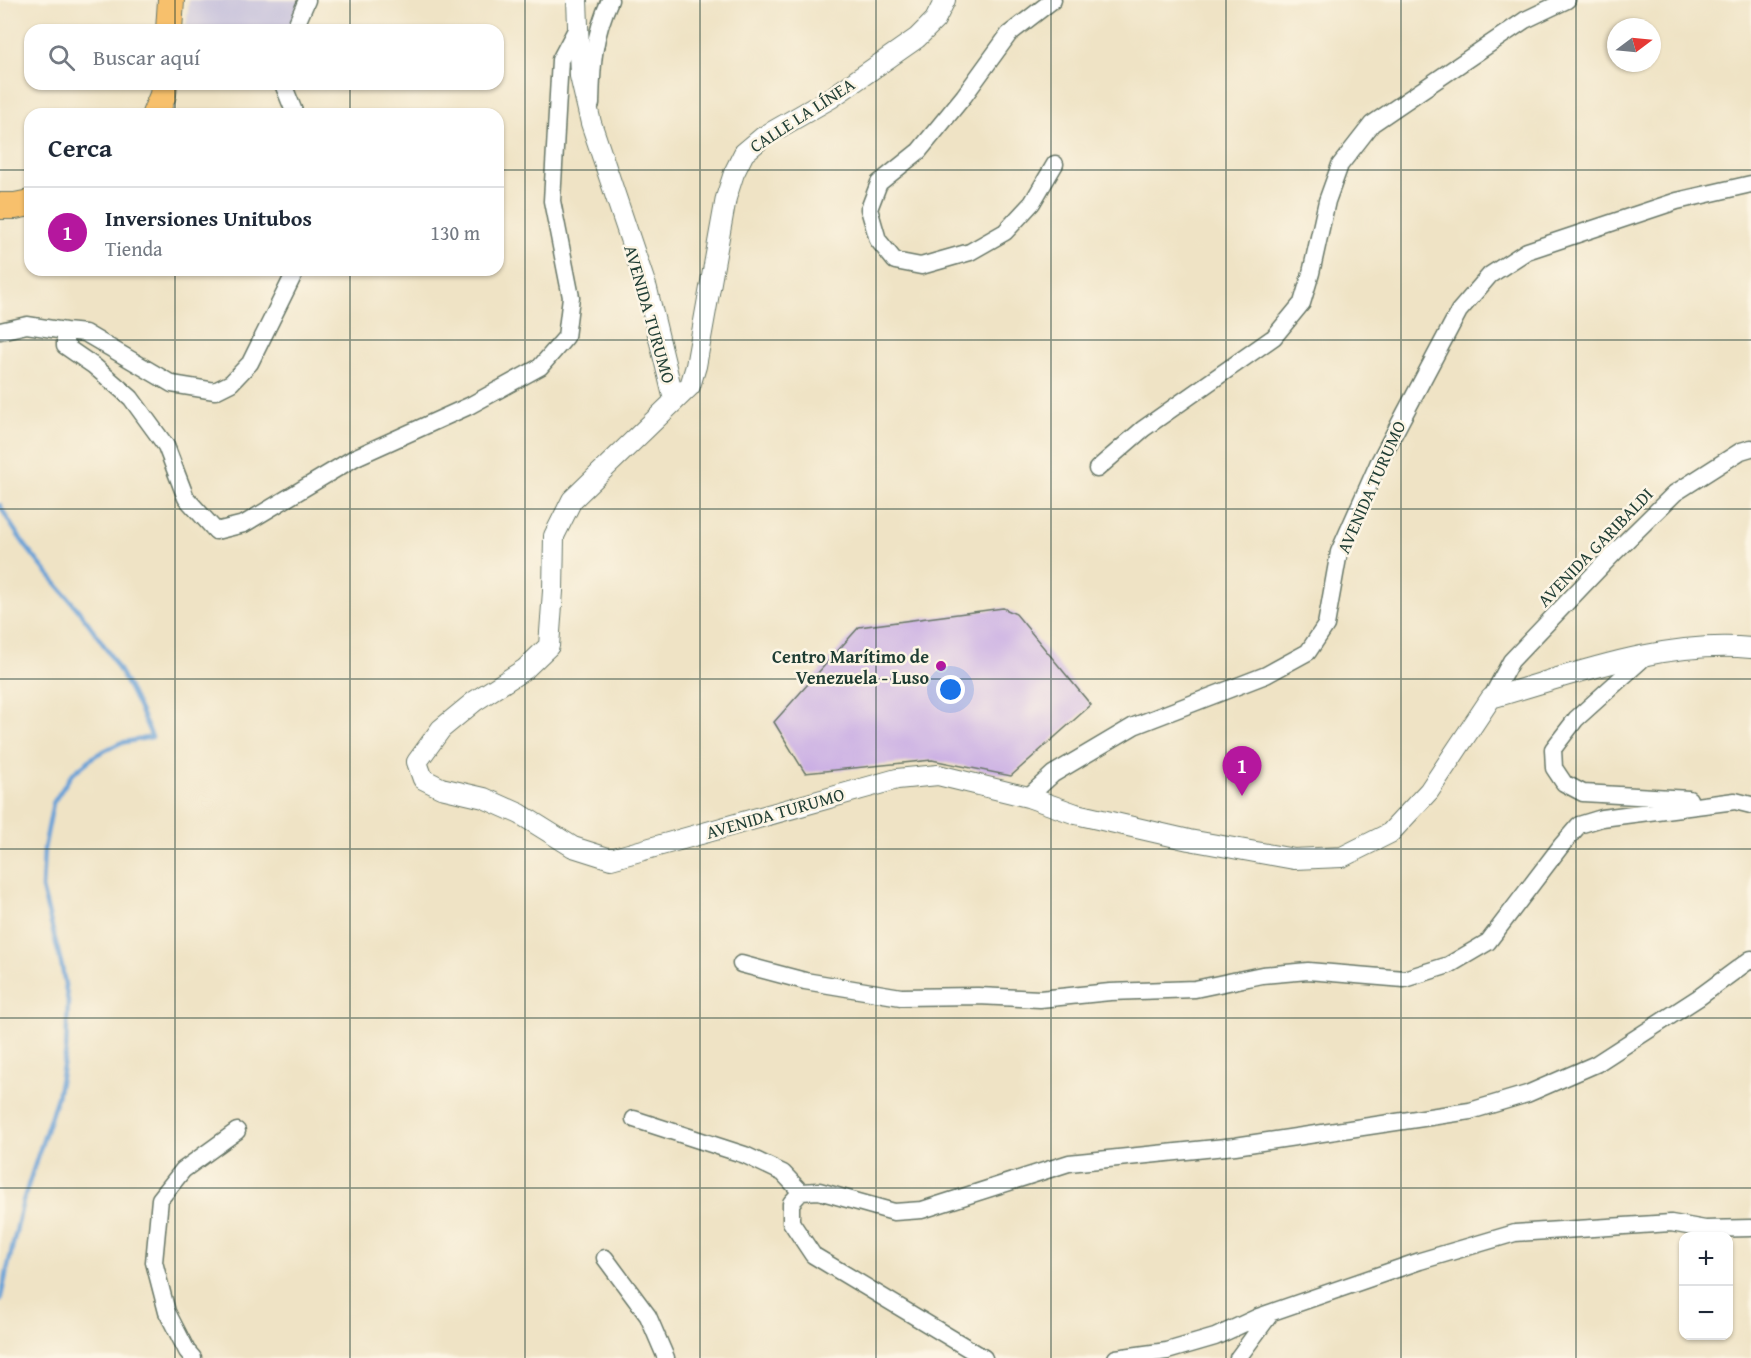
<!DOCTYPE html>
<html lang="es">
<head>
<meta charset="utf-8">
<style>
	body { margin:0; font-family:"Gentium Book Plus",serif; background:#f6f6f7; color:#1f2937 }
	.controls { position:absolute; right:18px; bottom:18px; display:grid; overflow:hidden; border-radius:12px; box-shadow:0 2px 4px #0004 }
	.controls button { width:54px; height:54px; display:grid; place-items:center; padding:0; border:0; border-bottom:2px solid #e0e1e3; background:#fff; color:#1f2937; font:30px sans-serif }
	.compass { position:absolute; left:1607px; top:18px; width:54px; height:54px; border-radius:50%; background:#fff; box-shadow:0 2px 4px #0004; rotate:74deg }
	.you { position:absolute; left:951px; top:690px; width:21px; height:21px; margin:-15px; border:4px solid #fff; border-radius:50%; background:#1a73e8; box-shadow:0 0 0 9px #1a73e833 }
	.badge { display:grid; place-items:center; width:39px; height:39px; border-radius:50%; background:#b5179e; color:#fff; font-size:20px; font-weight:700 }
	.pin { position:absolute; translate:-50% -50px; filter:drop-shadow(0 2px 3px #0008) }
	.pin::after { content:''; position:absolute; top:32px; width:21px; height:18px; background:inherit; clip-path:polygon(0 0,100% 0,50% 100%) }
	.list { margin:0; padding:0; list-style:none }
	h2 { display:flex; justify-content:space-between; align-items:center; height:78px; margin:0; padding:0 24px; font-size:26px }
	h2 small { font-size:20px; font-weight:400; color:#747a83 }
	.list li { display:grid; grid-template-columns:39px 1fr auto; gap:18px; align-items:center; box-sizing:border-box; height:90px; padding:0 24px; border-top:2px solid #e0e1e3 }
	.list b { display:block; font-size:22px; white-space:nowrap }
	.list p { margin:0; font-size:20px; white-space:nowrap; color:#747a83 }
	.list em { font-size:20px; font-style:normal; color:#747a83 }
	.icon { flex:none; width:33px; height:33px; fill:none; stroke:currentColor; stroke-width:2; stroke-linecap:round; stroke-linejoin:round }
	.map { position:relative; flex:none; width:1751px; height:1358px; overflow:hidden }
	.search { position:absolute; background:#fff; box-shadow:0 2px 4px #0004; left:24px; top:24px; width:480px; height:66px; display:flex; align-items:center; gap:15px; box-sizing:border-box; padding:0 21px; border-radius:18px; color:#747a83; font-size:22px }
	.panel { position:absolute; background:#fff; box-shadow:0 2px 4px #0004; left:24px; top:108px; width:480px; height:168px; border-radius:18px }
	.map>svg:first-child { display:block }
	.industrial { fill:#c5c0db }
	.lines { fill:none; stroke-linecap:round; stroke-linejoin:round }
	.stream { stroke:#67a0d6; stroke-width:4.5 }
	.building { fill:#caafe4 }
	.minor-casing { stroke:#687767; stroke-width:19 }
	.tertiary-casing { stroke:#687767; stroke-width:22 }
	.primary-casing { stroke:#687767; stroke-width:28 }
	.minor { stroke:#fff; stroke-width:16 }
	.tertiary { stroke:#fff; stroke-width:20 }
	.primary { stroke:#f7c06c; stroke-width:26 }
	.grid { fill:none; stroke:#1f3d34; stroke-width:1.5; stroke-opacity:0.55 }
	.poi-dot { fill:#b5179e; stroke:#fcf5e5; stroke-width:2 }
	.labels { text-anchor:middle; dominant-baseline:central; stroke-width:5; stroke-linejoin:round; paint-order:stroke }
	.street-label { font-size:18px; fill:#1f3d34; stroke:#fcf5e5 }
	.poi-label { font-size:18px; font-weight:bold; fill:#1f3d34; stroke:#fcf5e5; text-anchor:end }
</style>
</head>
<body>
<div class="map">
<svg width="1751" height="1358" viewBox="0 0 1751 1358">
	<rect width="100%" height="100%" fill="#fcf5e5"/>
	<filter id="ink" filterUnits="userSpaceOnUse"><feTurbulence type="fractalNoise" baseFrequency=".0167" numOctaves="2"/><feDisplacementMap in="SourceGraphic" scale="12" xChannelSelector="R" yChannelSelector="G"/><feConvolveMatrix kernelMatrix="1 2 1 2 8 2 1 2 1" color-interpolation-filters="sRGB"/></filter>
	<filter id="wash" filterUnits="userSpaceOnUse"><feTurbulence type="fractalNoise" baseFrequency=".008" numOctaves="4" result="noise"/><feDisplacementMap in="SourceGraphic" scale="24" xChannelSelector="R" yChannelSelector="G"/><feGaussianBlur stdDeviation="1.35" result="paint"/><feColorMatrix in="noise" values="0 0 0 0 0 0 0 0 0 0 0 0 0 0 0 0 0 1.4 0 .05"/><feComposite in="paint" operator="in"/></filter>
	<g filter="url(#wash)">
		<rect width="100%" height="100%" fill="#efe3c5"/>
		<path class="industrial" d="M189,0H305L290,30H186Z"/>
		<g class="lines">
			<path class="stream" d="M0,505C24,553 64,588 94,631C118,664 136,700 152,737L120,743L96,755L72,774L53,803L44,849L42,888L62,967L68,1002L66,1051L57,1097L23,1201L0,1301"/>
		</g>
		<g id="blocks">
			<path class="building" d="M1003,608L1016,614L1091,705L1011,776L932,760L805,773L774,722L859,627Z"/>
		</g>
	</g>
	<g filter="url(#ink)">
		<use href="#blocks" fill-opacity="0" stroke="#687767" stroke-width="1.5"/>
		<g class="lines">
			<defs>
				<path id="minor" d="M1053,0L1009,34L964,96L919,151L879,183L869,209L878,240L895,261L921,266L970,252L1005,232L1032,203L1055,164
					M294,30L307,0
					M283,84L295,114
					M591,104C592,64 593,37 610,0
					M296,270L250,363L231,383L215,391L172,384L85,333L65,331V346L94,366L131,398L166,446L186,498L216,531L244,524L356,457L469,406L540,367L566,337L571,297L552,201L560,60L578,26
					M0,331L27,325L65,331
					M1097,469L1143,429L1274,337L1302,303L1311,273L1327,201L1340,165L1372,124L1525,20L1567,0
					M1648,654L1576,719L1553,749L1554,768L1564,783L1583,793L1689,799
					M1491,698L1511,661L1615,552L1675,493L1741,451L1751,448
					M1028,797L1053,774L1134,726L1266,675L1308,652L1326,625L1339,552L1378,464L1459,311L1490,275L1527,251L1677,201L1751,184
					M741,964L805,981L901,997L978,996L1040,999L1110,992L1195,989L1262,975L1308,971L1404,979L1449,965L1488,942L1561,846L1579,825L1602,818L1735,801L1751,805
					M634,1119L745,1155L783,1173L801,1192
					M605,1258L648,1316L666,1358
					M193,1358L187,1351L167,1312L154,1262L160,1199L183,1170L237,1131
					M984,1358L813,1255L791,1222V1203L801,1192L819,1191L894,1212L922,1210L1069,1163L1235,1146L1470,1111L1527,1094L1596,1064L1698,998L1751,959
					M1116,1358L1167,1351L1215,1337L1258,1317L1420,1261L1515,1233L1671,1223L1705,1229L1751,1228
					M1238,1358L1271,1313"/>
				<path id="tertiary" d="M577,0L580,76L591,123L647,289L674,400
					M945,0L935,20L917,38L831,98L763,137L744,153L734,173L726,198L696,366L690,386L572,500L554,536L553,591L549,646L525,669L475,701L441,729L417,762L423,779L441,788L484,798L520,814L573,847L611,859L897,779L938,775L1028,797L1076,814L1189,840L1294,859L1342,857L1390,833L1429,791L1491,698C1575,674 1662,640 1751,648"/>
				<path id="primary" d="M169,30L171,0
					M155,114L163,95L164,84
					M0,206H15L30,203"/>
			</defs>
			<use href="#minor" class="minor-casing"/>
			<use href="#tertiary" class="tertiary-casing"/>
			<use href="#primary" class="primary-casing"/>
			<use href="#minor" class="minor"/>
			<use href="#tertiary" class="tertiary"/>
			<use href="#primary" class="primary"/>
		</g>
	</g>
	<path class="grid" d="M175,0V30M350,0V30M525,0V1358M700,0V1358M876,0V1358M1051,0V1358M1226,0V1358M1401,0V1358M1576,0V1358M175,84V114M350,84V114M0,170H30M498,170H1751M175,270V1358M350,270V1358M0,340H1751M0,509H1751M0,679H1751M0,849H1751M0,1018H1751M0,1188H1751"/>
	<circle class="poi-dot" cx="941" cy="666" r="6"/>
	<g class="labels">
		<g class="street-label">
			<text transform="translate(802 115) rotate(-33)">CALLE LA LÍNEA</text>
			<text transform="translate(650 314) rotate(74)">AVENIDA TURUMO</text>
			<text transform="translate(1371 487) rotate(-66)">AVENIDA TURUMO</text>
			<text transform="translate(1595 547) rotate(-46)">AVENIDA GARIBALDI</text>
			<text transform="translate(775 813) rotate(-16)">AVENIDA TURUMO</text>
		</g>
		<g class="poi-label">
			<text x="929" y="656">Centro Marítimo de<tspan x="929" dy="21">Venezuela - Luso</tspan></text>
		</g>
	</g>
</svg>
<div class="controls">
<button>+</button>
<button>−</button>
</div>
<svg class="compass" viewBox="-18 -18 36 36"><path d="M0-13l5 13h-10z" fill="#e53935"/><path d="M0 13l5-13h-10z" fill="#747a83"/></svg>
<div class="you"></div>
<div class="pin badge" style="left:1242px;top:796px">1</div>
<div class="search"><svg class="icon" aria-label="search" viewBox="0 0 24 24"><circle cx="10" cy="10" r="6"/><path d="M15 15l6 6"/></svg>Buscar aquí</div>
<section class="panel">
<h2>Cerca<small></small></h2>
<ul class="list">
<li><span class="badge">1</span><div><b>Inversiones Unitubos</b><p>Tienda</p></div><em>130 m</em></li>
</ul>
</section>
</div>
</body>
</html>
